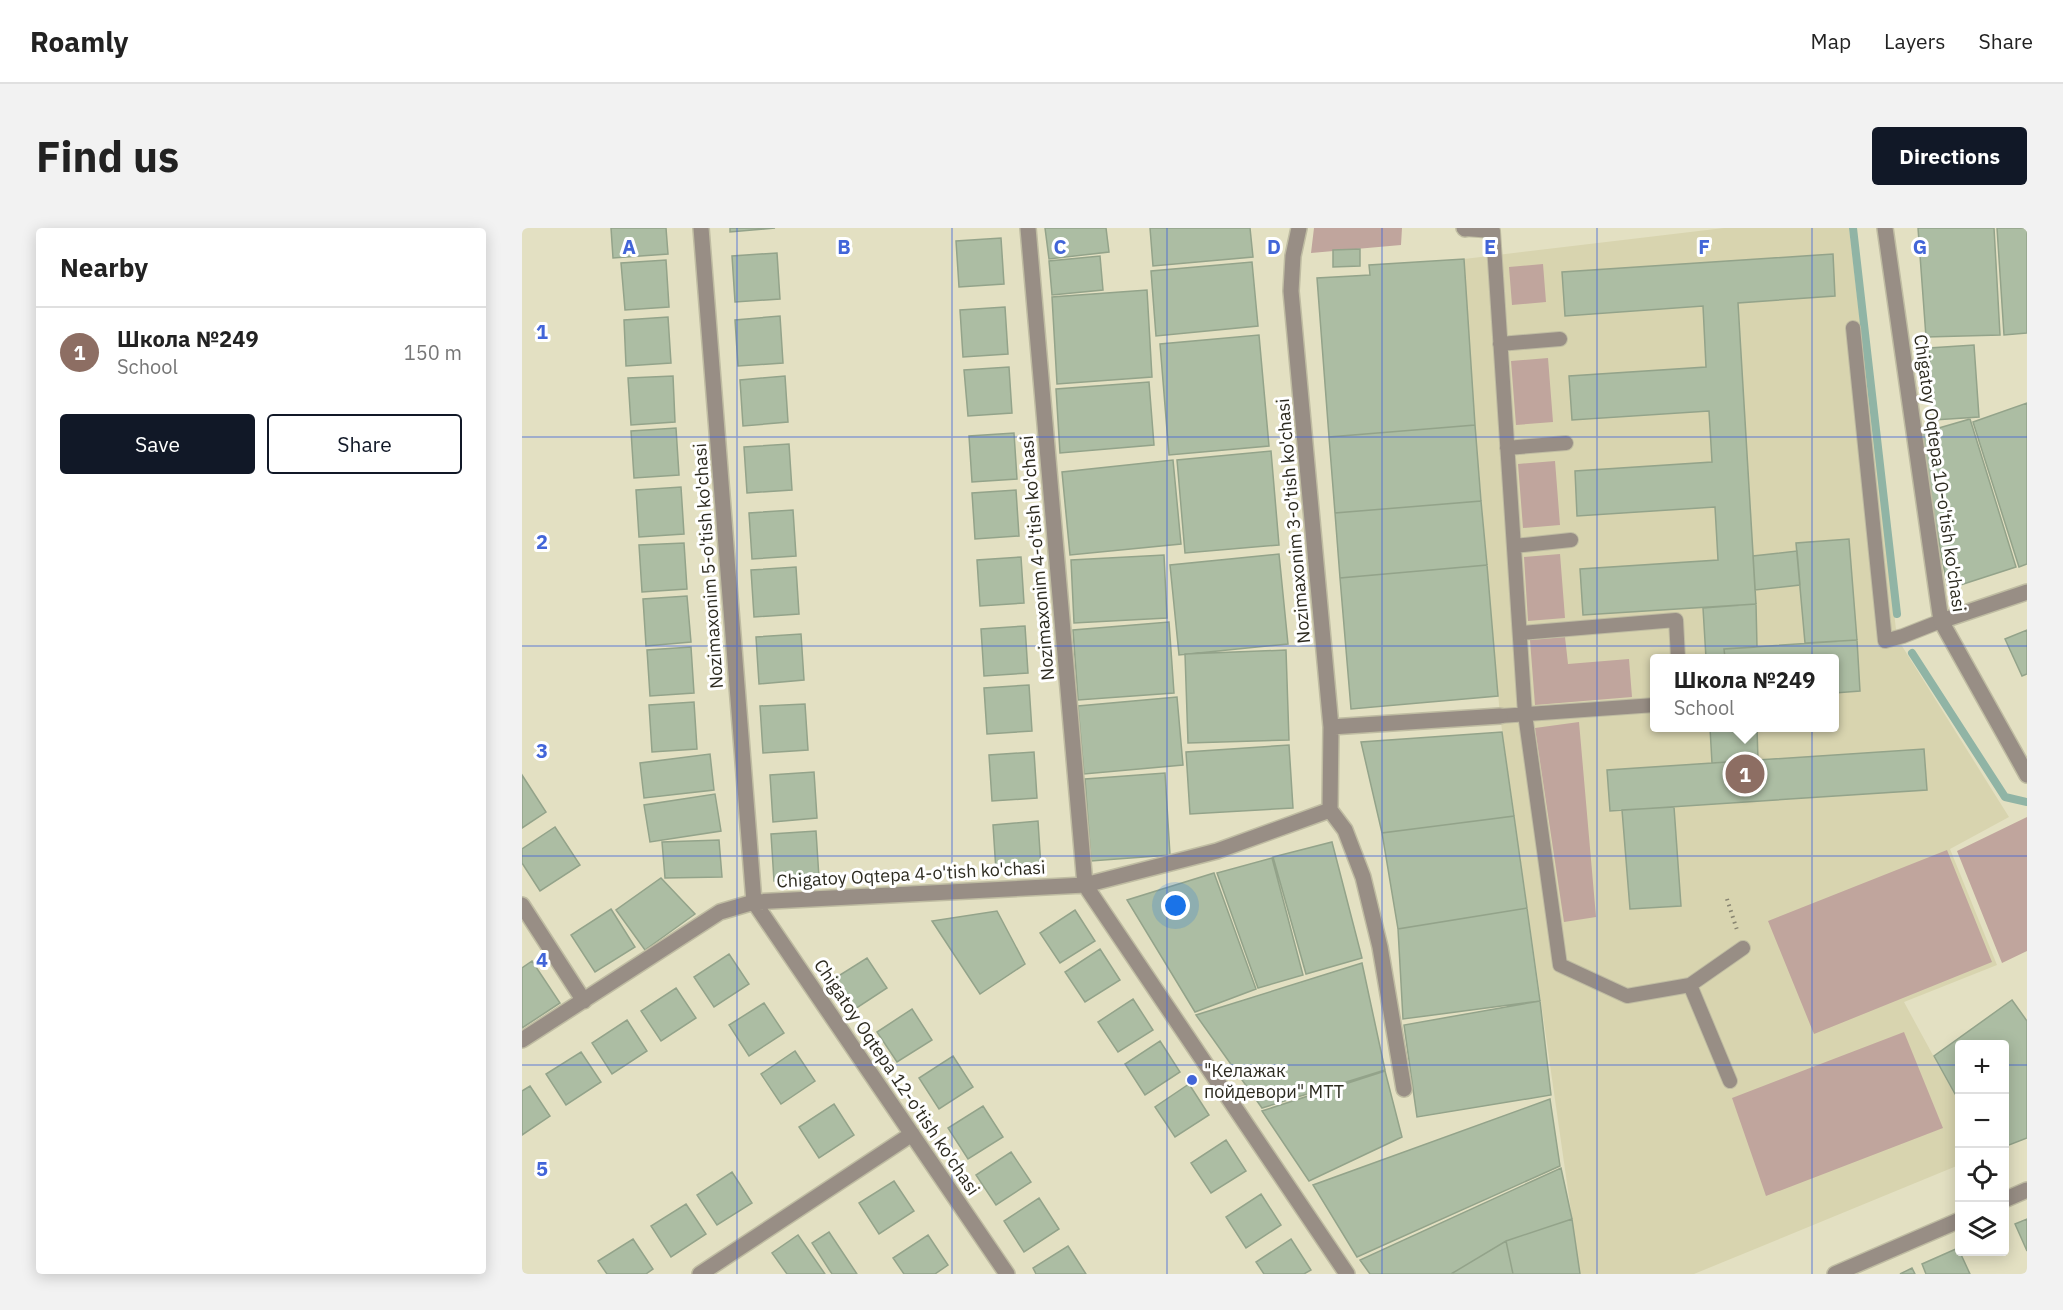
<!DOCTYPE html>
<html lang="en">
<head>
<meta charset="utf-8">
<style>
	body { margin:0; font-family:"IBM Plex Sans",sans-serif; background:#f2f2f2; color:#222 }
	.controls { position:absolute; right:18px; bottom:18px; display:grid; overflow:hidden; border-radius:6px; box-shadow:0 3px 15px #0003 }
	.controls button { width:54px; height:54px; display:grid; place-items:center; padding:0; border:0; border-bottom:2px solid #e0e0e0; background:#fff; color:#222; font:30px sans-serif }
	.you { position:absolute; left:654px; top:678px; width:21px; height:21px; margin:-15px; border:4px solid #fff; border-radius:50%; background:#1a73e8; box-shadow:0 0 0 9px #1a73e833 }
	.badge { display:grid; place-items:center; width:39px; height:39px; border-radius:50%; background:#111827; color:#fff; font-size:20px; font-weight:700 }
	.pin { position:absolute; translate:-50% -50%; border:3px solid #fff; box-shadow:0 2px 6px #0006 }
	.popup { position:absolute; left:1128px; top:426px; width:189px; height:78px; box-sizing:border-box; display:grid; place-content:center; border-radius:6px; background:#fff; filter:drop-shadow(0 2px 4px #0005); font-size:20px; white-space:nowrap; color:#767676 }
	.popup b { font-size:22px; color:#222 }
	.popup::after { content:''; position:absolute; left:50%; top:100%; margin-left:-12px; border:12px solid transparent; border-top-color:#fff }
	.list { margin:0; padding:0; list-style:none }
	h2 { display:flex; justify-content:space-between; align-items:center; height:78px; margin:0; padding:0 24px; font-size:26px }
	h2 small { font-size:20px; font-weight:400; color:#767676 }
	.list li { display:grid; grid-template-columns:39px 1fr auto; gap:18px; align-items:center; box-sizing:border-box; height:90px; padding:0 24px; border-top:2px solid #e0e0e0 }
	.list b { display:block; font-size:22px; white-space:nowrap }
	.list p { margin:0; font-size:20px; white-space:nowrap; color:#767676 }
	.list em { font-size:20px; font-style:normal; color:#767676 }
	.actions { display:flex; gap:12px; padding:18px 24px }
	.actions a { flex:1; padding:14px 0; border:2px solid #111827; border-radius:6px; text-align:center; font-size:21px; color:#111827 }
	.actions .main { background:#111827; color:#fff }
	.icon { flex:none; width:33px; height:33px; fill:none; stroke:currentColor; stroke-width:2; stroke-linecap:round; stroke-linejoin:round }
	.map { position:relative; flex:none; width:1505px; height:1046px; overflow:hidden; border-radius:6px }
	header { display:flex; align-items:center; gap:36px; box-sizing:border-box; height:84px; padding:0 30px; background:#fff; border-bottom:2px solid #e0e0e0 }
	header strong { font-size:28px }
	nav { display:flex; gap:33px; margin-inline-start:auto; font-size:21px }
	.intro { display:flex; align-items:center; justify-content:space-between; box-sizing:border-box; height:144px; padding:0 36px }
	h1 { margin:0; font-size:42px }
	.button { padding:15px 27px; border-radius:6px; background:#111827; color:#fff; font-size:21px; font-weight:700 }
	main { display:flex; gap:36px; padding:0 36px }
	aside { flex:1; background:#fff; border-radius:6px; box-shadow:0 3px 15px #0003 }
	.map>svg:first-child { display:block }
	.built { fill:#d8d4af; fill-rule:evenodd }
	.green { fill:#c0a59d }
	.lines { fill:none; stroke-linecap:round; stroke-linejoin:round }
	.stream { stroke:#90b4a5; stroke-width:8 }
	.building { fill:#acbda3; stroke:#93a38a; stroke-width:1.5 }
	.service-casing { stroke:#bfbca2; stroke-width:16 }
	.minor-casing { stroke:#bfbca2; stroke-width:18 }
	.path { stroke:#888571; stroke-width:4; stroke-dasharray:1.5 4.5; stroke-linecap:butt }
	.service { stroke:#988e85; stroke-width:14 }
	.minor { stroke:#988e85; stroke-width:15 }
	.grid { fill:none; stroke:#4265d8; stroke-width:1.5; stroke-opacity:0.55 }
	.poi-dot { fill:#4265d8; stroke:#fff; stroke-width:2 }
	.labels { text-anchor:middle; dominant-baseline:central; stroke-width:6; stroke-linejoin:round; paint-order:stroke }
	.street-label { font-size:18px; fill:#2d2b20; stroke:#fff }
	.poi-label { font-size:18px; fill:#2d2b20; stroke:#fff; text-anchor:start }
	.grid-label { font-size:20px; text-anchor:middle; font-weight:bold; fill:#4265d8; stroke:#fff; stroke-width:6; stroke-linejoin:round; paint-order:stroke }
</style>
</head>
<body>
<header>
<strong>Roamly</strong>
<nav><a>Map</a><a>Layers</a><a>Share</a></nav>
</header>
<div class="intro"><h1>Find us</h1><a class="button">Directions</a></div>
<main>
<aside>
<h2>Nearby<small></small></h2>
<ul class="list">
<li><span class="badge" style="background:#8d6e63">1</span><div><b>Школа №249</b><p>School</p></div><em>150 m</em></li>
</ul>
<div class="actions"><a class="main">Save</a><a>Share</a></div>
</aside>
<div class="map">
<svg width="1505" height="1046" viewBox="0 0 1505 1046">
	<rect width="100%" height="100%" fill="#e3e0c2"/>
	<path class="built" d="M1202,0H1327L1375,410L1487,589L1428,621L1475,737L1382,774L1437,875V937L1172,1046H1058L978,488L953,197L942,31ZM1133,430H1313V500H1133Z"/>
	<path class="green" d="M792,0H880L879,17L789,25Z
		M1021,36L1024,74L990,77L987,39Z
		M1026,130L1031,194L994,197L989,133Z
		M1033,233L1038,297L1001,300L996,236Z
		M1038,326L1043,390L1006,393L1002,329Z
		M1043,409L1046,436L1107,431L1110,469L1013,477L1008,412Z
		M1057,494L1074,689L1042,694L1013,500Z
		M1505,589V723L1480,735L1435,623Z
		M1425,622L1470,734L1292,806L1246,693Z
		M1382,804L1421,900L1244,968L1210,870Z"/>
	<g class="lines">
		<path class="stream" d="M1331,0L1375,386
			M1390,425L1483,569L1505,574"/>
	</g>
	<path class="building" d="M89,0H144L146,26L91,30Z
		M208,0H253L208,4Z
		M523,0H584L587,24L527,31Z
		M628,0H728L731,29L631,38Z
		M1396,0H1472L1478,107L1404,109Z
		M1475,0H1505V105L1482,107Z
		M479,10L482,56L437,59L434,13Z
		M838,21V38L811,39V22Z
		M255,25L258,71L213,74L210,28Z
		M1311,26L1313,68L1216,75L1234,376L1061,387L1058,341L1196,332L1193,279L1055,288L1053,243L1190,234L1187,183L1050,192L1047,148L1184,139L1181,78L1043,88L1040,44Z
		M578,28L581,62L530,67L527,33Z
		M942,31L953,197L807,209L795,50L848,47L847,37Z
		M144,32L147,79L103,82L99,35Z
		M730,34L736,98L634,108L629,43Z
		M625,62L630,149L535,156L530,69Z
		M483,79L486,126L441,129L438,82Z
		M258,88L261,135L216,138L213,92Z
		M146,89L149,135L104,138L102,92Z
		M737,107L747,218L647,227L638,116Z
		M1452,117L1457,189L1412,192L1407,120Z
		M487,139L490,185L446,188L442,142Z
		M151,148L153,194L109,197L106,150Z
		M263,148L266,194L221,198L218,152Z
		M627,154L632,217L538,225L534,161Z
		M1505,175V336L1497,339L1451,194Z
		M1448,191L1494,339L1426,361L1396,206Z
		M953,197L959,273L813,285L807,209Z
		M154,200L157,247L112,250L109,203Z
		M492,205L495,251L450,254L447,208Z
		M267,216L270,262L225,265L222,219Z
		M749,223L757,317L663,325L655,232Z
		M651,232L659,316L548,327L540,244Z
		M159,259L162,306L117,309L114,262Z
		M494,262L497,308L453,311L450,265Z
		M959,273L965,337L818,350L813,285Z
		M271,282L274,328L230,331L227,285Z
		M1327,311L1335,412L1283,415L1274,315Z
		M162,315L165,361L120,364L117,317Z
		M1275,323L1278,357L1233,362L1231,328Z
		M757,326L766,416L657,427L648,337Z
		M642,327L645,390L552,395L549,332Z
		M499,329L502,375L458,378L455,332Z
		M965,337L976,468L829,481L818,350Z
		M274,339L277,386L232,389L229,342Z
		M165,368L169,414L124,418L121,371Z
		M1234,376L1235,419L1202,421L1203,430H1184L1181,380Z
		M647,394L652,465L556,472L551,402Z
		M503,398L506,445L462,448L459,401Z
		M1505,402V446L1500,448L1483,411Z
		M279,406L282,452L237,456L234,409Z
		M1335,412L1338,463L1313,465V430H1203L1202,421Z
		M169,419L172,465L128,468L125,422Z
		M764,422L767,512L666,515L663,426Z
		M507,457L510,503L465,506L462,460Z
		M655,469L661,537L562,546L556,478Z
		M172,474L175,521L130,524L127,477Z
		M283,476L286,522L241,525L238,478Z
		M1188,500H1235L1236,532L1190,535Z
		M980,504L992,588L860,605L839,514Z
		M767,517L771,580L668,586L664,524Z
		M1402,521L1405,562L1088,583L1085,542Z
		M512,524L515,570L470,573L467,527Z
		M188,526L192,562L122,570L118,535Z
		M292,544L295,590L251,594L248,547Z
		M643,545L648,627L569,633L563,551Z
		M0,547L24,584L0,600Z
		M193,566L199,603L128,614L122,577Z
		M1152,579L1159,678L1108,681L1100,582Z
		M992,588L1005,680L876,701L860,605Z
		M516,593L519,640L474,643L471,597Z
		M33,599L58,637L18,663L0,635V621Z
		M294,603L297,650L252,653L249,606Z
		M197,612L200,649L143,650L140,614Z
		M810,614L840,730L784,746L751,629Z
		M750,630L781,747L736,760L695,645Z
		M692,645L734,761L673,784L605,672Z
		M139,650L173,686L123,722L94,682Z
		M1005,680L1018,773L881,791L876,701Z
		M89,681L113,719L73,744L49,707Z
		M553,682L573,713L538,735L518,705Z
		M475,683L503,736L458,766L410,693Z
		M578,721L598,752L563,774L543,744Z
		M207,726L227,756L192,779L172,749Z
		M345,730L365,760L330,783L310,752Z
		M10,733L38,775L0,800V740Z
		M840,735L863,842L740,880L674,787Z
		M154,760L174,790L139,813L119,783Z
		M611,771L631,802L596,824L576,794Z
		M1490,772L1505,793V910L1482,919V816H1438V875L1412,828Z
		M1018,773L1029,867L895,889L882,797Z
		M242,775L262,805L227,828L207,797Z
		M390,781L410,812L375,834L355,804Z
		M105,792L125,823L90,846L70,815Z
		M638,813L658,844L623,867L603,836Z
		M273,823L293,853L259,876L239,846Z
		M59,824L79,854L44,877L24,846Z
		M431,828L451,859L417,881L397,850Z
		M863,843L880,909L787,953L740,883Z
		M667,856L687,887L653,909L633,879Z
		M8,858L28,888L0,907V863Z
		M1028,871L1038,938L835,1029L791,957Z
		M312,876L332,907L297,930L277,899Z
		M461,878L481,909L446,931L426,900Z
		M704,912L724,943L689,965L669,935Z
		M489,924L509,954L474,977L454,947Z
		M1039,940L1050,991L984,1013L929,1046H848L838,1032Z
		M210,944L230,975L195,997L175,967Z
		M372,953L392,983L357,1006L337,975Z
		M739,966L759,997L724,1020L704,989Z
		M517,970L537,1001L502,1024L482,993Z
		M164,976L184,1006L149,1029L129,998Z
		M1050,991L1058,1046H991L984,1013Z
		M1505,991V1023L1493,996Z
		M307,1004L335,1046H310L290,1015Z
		M276,1007L303,1046H265L250,1025Z
		M406,1007L426,1037L413,1046H382L371,1030Z
		M111,1011L131,1041L124,1046H85L76,1033Z
		M769,1011L789,1042L782,1046H742L734,1034Z
		M984,1013L991,1046H929Z
		M546,1018L564,1046H514L511,1040Z
		M1436,1020L1448,1046H1404L1400,1036Z
		M1390,1040L1393,1046H1378Z"/>
	<g class="lines">
		<defs>
			<path id="service" d="M943,1L971,3L1003,486L1038,737L1105,768L1168,757L1208,853
				M1331,100L1363,413L1381,408L1419,393
				M978,116L1038,111
				M985,220L1044,215
				M992,318L1049,312
				M998,405L1154,392L1156,430
				M978,488L1133,477
				M1168,757L1221,720"/>
			<path id="minor" d="M179,0L232,674L485,1046
				M506,0L563,657L825,1046
				M777,0L771,28L769,63L809,499L808,582
				M942,0L943,1
				M1363,0L1419,393L1505,547
				M1419,393L1505,364
				M809,499L978,488
				M808,582L823,602L841,649L858,719L882,861
				M0,677L62,773
				M0,812L198,684L232,674L563,657L695,623L808,582
				M1482,972L1505,962
				M178,1046L390,906
				M1313,1046L1438,992"/>
		</defs>
		<use href="#service" class="service-casing"/>
		<use href="#minor" class="minor-casing"/>
		<path class="path" d="M1205,671L1215,702"/>
		<use href="#service" class="service"/>
		<use href="#minor" class="minor"/>
	</g>
	<path class="grid" d="M215,0V1046M430,0V1046M645,0V1046M860,0V1046M1075,0V1046M1290,0V1046M0,209H1505M0,418H1505M0,628H1505M0,837H1438M1482,837H1505"/>
	<circle class="poi-dot" cx="670" cy="852" r="6"/>
	<g class="labels">
		<g class="street-label">
			<text transform="translate(1418 245) rotate(82)">Chigatoy Oqtepa 10-o'tish ko'chasi</text>
			<text transform="translate(771 293) rotate(-95)">Nozimaxonim 3-o'tish ko'chasi</text>
			<text transform="translate(515 330) rotate(-95)">Nozimaxonim 4-o'tish ko'chasi</text>
			<text transform="translate(186 338) rotate(-94)">Nozimaxonim 5-o'tish ko'chasi</text>
			<text transform="translate(389 646) rotate(-3)">Chigatoy Oqtepa 4-o'tish ko'chasi</text>
			<text transform="translate(375 849) rotate(56)">Chigatoy Oqtepa 12-o'tish ko'chasi</text>
		</g>
		<g class="poi-label">
			<text x="682" y="842">"Келажак<tspan x="682" dy="21">пойдевори" МТТ</tspan></text>
		</g>
	</g>
	<g class="grid-label">
		<text x="107" y="26">A</text>
		<text x="322" y="26">B</text>
		<text x="538" y="26">C</text>
		<text x="752" y="26">D</text>
		<text x="968" y="26">E</text>
		<text x="1182" y="26">F</text>
		<text x="1398" y="26">G</text>
		<text x="20" y="111">1</text>
		<text x="20" y="321">2</text>
		<text x="20" y="530">3</text>
		<text x="20" y="739">4</text>
		<text x="20" y="948">5</text>
	</g>
</svg>
<div class="controls">
<button>+</button>
<button>−</button>
<button><svg class="icon" aria-label="locate" viewBox="0 0 24 24"><circle cx="12" cy="12" r="6"/><path d="M12 2v4M12 18v4M2 12h4M18 12h4"/></svg></button>
<button><svg class="icon" aria-label="layers" viewBox="0 0 24 24"><path d="M12 4l9 5-9 5-9-5zM3 14l9 5 9-5"/></svg></button>
</div>
<div class="you"></div>
<div class="pin badge" style="left:1223px;top:546px;background:#8d6e63">1</div>
<div class="popup"><b>Школа №249</b>School</div>
</div>
</main>
</body>
</html>
